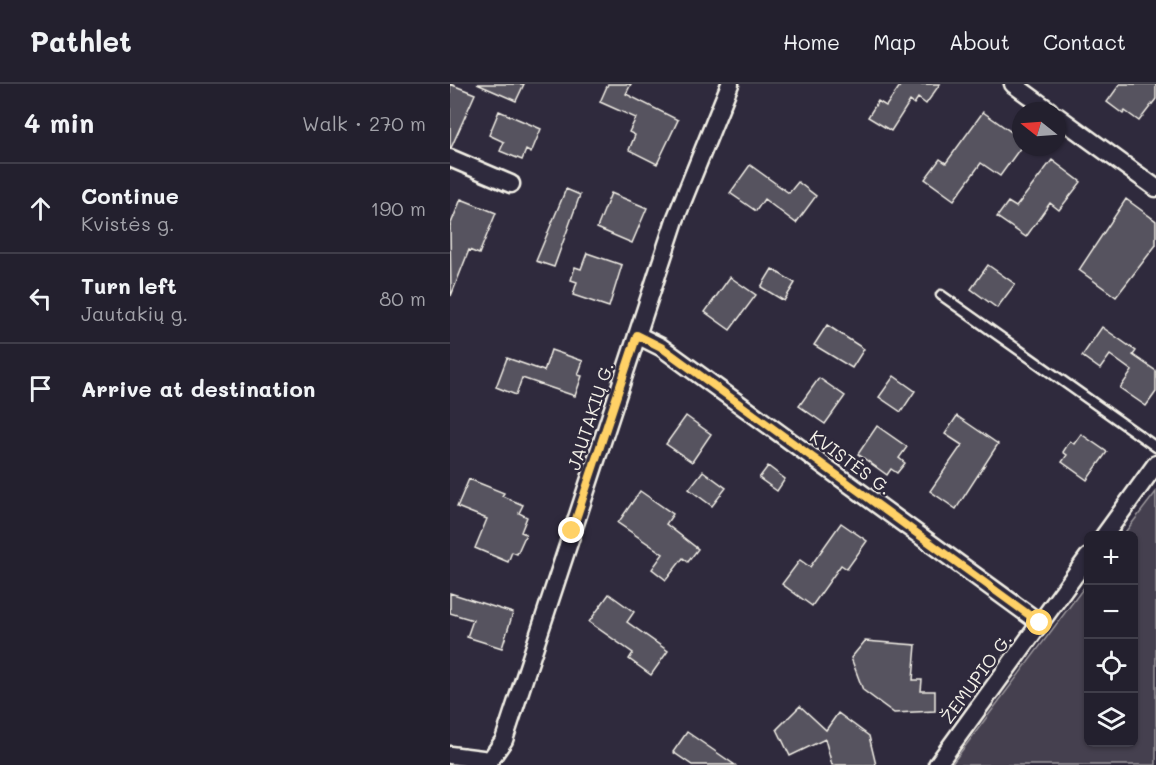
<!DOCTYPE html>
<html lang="en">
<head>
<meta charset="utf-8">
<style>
	body { margin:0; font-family:Mali,sans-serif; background:#2f2d3a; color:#f1f3f6 }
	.controls { position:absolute; right:18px; bottom:18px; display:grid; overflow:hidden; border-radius:9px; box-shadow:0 2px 4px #0004 }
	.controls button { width:54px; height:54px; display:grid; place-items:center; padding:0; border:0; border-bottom:2px solid #403e4a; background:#23202e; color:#f1f3f6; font:30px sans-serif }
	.compass { position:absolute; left:562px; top:18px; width:54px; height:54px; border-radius:50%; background:#23202e; box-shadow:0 2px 4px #0004; rotate:287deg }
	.stop { position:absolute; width:18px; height:18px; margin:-14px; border:4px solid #ffd166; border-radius:50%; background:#fff }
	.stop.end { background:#ffd166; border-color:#fff; box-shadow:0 2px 6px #0008 }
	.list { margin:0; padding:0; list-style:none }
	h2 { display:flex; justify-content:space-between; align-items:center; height:78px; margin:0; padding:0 24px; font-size:26px }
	h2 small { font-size:20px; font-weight:400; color:#a3a3aa }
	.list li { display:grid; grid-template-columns:39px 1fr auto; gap:18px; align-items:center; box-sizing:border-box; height:90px; padding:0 24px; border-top:2px solid #403e4a }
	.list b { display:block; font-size:22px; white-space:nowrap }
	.list p { margin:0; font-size:20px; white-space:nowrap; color:#a3a3aa }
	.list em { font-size:20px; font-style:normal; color:#a3a3aa }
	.icon { flex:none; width:33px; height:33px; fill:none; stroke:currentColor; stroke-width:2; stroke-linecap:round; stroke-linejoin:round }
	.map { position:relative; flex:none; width:706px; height:681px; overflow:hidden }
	header { display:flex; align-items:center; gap:36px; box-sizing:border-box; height:84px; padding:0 30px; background:#23202e; border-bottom:2px solid #403e4a }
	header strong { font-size:28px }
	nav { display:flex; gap:33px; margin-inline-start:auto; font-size:21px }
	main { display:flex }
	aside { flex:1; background:#23202e }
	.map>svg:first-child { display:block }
	.green { fill:#454050; stroke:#9c989c; stroke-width:1.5 }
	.building { fill:#56525f; stroke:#f4f1e8; stroke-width:1.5 }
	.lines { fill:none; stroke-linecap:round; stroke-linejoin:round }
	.service-casing { stroke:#f4f1e8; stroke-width:13 }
	.minor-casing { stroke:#f4f1e8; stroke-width:21 }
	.service { stroke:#2f2a3d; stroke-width:8 }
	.minor { stroke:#2f2a3d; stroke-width:16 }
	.route { stroke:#ffd166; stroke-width:8 }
	.labels { text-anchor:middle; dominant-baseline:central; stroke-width:5; stroke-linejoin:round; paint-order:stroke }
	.street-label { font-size:18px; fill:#f4f1e8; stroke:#2f2a3d }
</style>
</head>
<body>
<header>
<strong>Pathlet</strong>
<nav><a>Home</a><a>Map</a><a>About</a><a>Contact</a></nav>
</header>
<main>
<aside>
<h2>4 min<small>Walk · 270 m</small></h2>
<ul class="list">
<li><svg class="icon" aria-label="ahead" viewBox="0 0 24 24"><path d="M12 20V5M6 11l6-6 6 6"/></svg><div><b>Continue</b><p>Kvistės g.</p></div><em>190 m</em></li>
<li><svg class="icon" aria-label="left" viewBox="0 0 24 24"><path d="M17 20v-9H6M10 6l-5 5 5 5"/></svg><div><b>Turn left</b><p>Jautakių g.</p></div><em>80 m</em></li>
<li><svg class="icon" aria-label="arrive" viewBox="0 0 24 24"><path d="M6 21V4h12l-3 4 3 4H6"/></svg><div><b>Arrive at destination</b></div></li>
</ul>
</aside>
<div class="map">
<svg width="706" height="681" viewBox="0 0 706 681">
	<rect width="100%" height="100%" fill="#2f2a3d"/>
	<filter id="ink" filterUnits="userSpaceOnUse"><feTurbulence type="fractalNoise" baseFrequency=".0167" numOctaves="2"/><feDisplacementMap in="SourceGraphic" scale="12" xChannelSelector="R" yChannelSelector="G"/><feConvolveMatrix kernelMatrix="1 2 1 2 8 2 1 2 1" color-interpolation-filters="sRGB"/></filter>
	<g filter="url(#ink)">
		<path class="green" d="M706,408V681H501L638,498V658H684V452L673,451Z"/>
		<path class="building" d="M0,0L25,10L1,64H0Z
			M27,0H74L66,17Z
			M158,0H181L176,10L228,36L207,80L179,66L185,51L179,48L186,34L150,18Z
			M447,0H490L476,20L468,14L464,20L460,17L441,47L418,33L428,17L436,22L450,2Z
			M670,0H706V15L689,37L675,27L673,30L657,18Z
			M49,27L91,45L81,69L76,66L72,76L50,67L54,58L39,51Z
			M533,28L571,55V63L550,92L531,79L504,116L475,95L490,75L496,79Z
			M602,76L631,98L609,126L600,119L576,153L547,133L558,118L566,123Z
			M300,81L339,109L348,98L366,112L346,139L314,115L306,127L280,109Z
			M116,105L130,111L104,183L86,177Z
			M161,109L197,124L182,159L147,144Z
			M11,115L46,129L29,170L19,166L1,212L0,142Z
			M676,115L706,137V161L666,213L629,186Z
			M137,169L172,181L159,223L123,211L127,198L121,196L125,183L131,185Z
			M538,181L565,200L547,224L521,205Z
			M322,185L345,199L334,217L311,203Z
			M280,193L306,211L280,246L255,228Z
			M377,241L414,265L402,284L364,261Z
			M652,243L686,267L683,271L706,287V308L696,322L670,304L682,287L660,271L650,285L632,272Z
			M101,266L133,277L128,291L132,292L125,312L72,294L66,311L46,303L57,274L94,287Z
			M444,292L465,307L451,328L429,313Z
			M369,294L395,312L375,340L349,322Z
			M236,332L261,350L242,378L216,360Z
			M507,332L548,360L506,425L480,407L512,361L495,350Z
			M427,342L457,363L449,374L455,379L447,389L441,385L437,391L408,370Z
			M631,350L657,368L637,396L612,378L617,371L613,368L620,357L624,360Z
			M318,382L335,395L327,407L309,394Z
			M253,387L276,404L262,422L239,405Z
			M19,395L54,409L52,412L73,421L69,429L77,433L71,448L76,450L67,470L62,468L58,478L25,464L37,435L7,423Z
			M190,407L223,430L216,440L248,465L238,478L233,474L216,496L202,485L213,470L168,439Z
			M391,439L417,457L397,485L391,481L362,522L332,500L350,476L360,483Z
			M0,509L63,529L52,564L17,553L23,536L0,529Z
			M159,510L184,528L177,538L218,567L201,591L179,575L183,569L139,538Z
			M415,557L466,561L463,596H472L471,607H485V627L444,629L413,606L401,574Z
			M350,622L376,646L388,629L419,652L426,681H382L375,655L340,672L327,645Z
			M237,648L285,681H242L223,668Z"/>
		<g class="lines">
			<defs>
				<path id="service" d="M491,211L706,363"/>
				<path id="minor" d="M563,0L600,27
					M607,32L706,104
					M0,74L61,100
					M187,251L211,263L590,539
					M654,452L706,380
					M0,671L40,676L54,656L225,136L280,0
					M487,681L638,473"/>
			</defs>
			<use href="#service" class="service-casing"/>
			<use href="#minor" class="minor-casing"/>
			<use href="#service" class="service"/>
			<use href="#minor" class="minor"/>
		</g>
	</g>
	<g class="lines" filter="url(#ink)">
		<path class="route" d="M122,447L187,251L211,263L590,539"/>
	</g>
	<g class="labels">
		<g class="street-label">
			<text transform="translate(140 332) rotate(-72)">JAUTAKIŲ G.</text>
			<text transform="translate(401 378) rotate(36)">KVISTĖS G.</text>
			<text transform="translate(526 594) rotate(-54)">ŽEMUPIO G.</text>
		</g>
	</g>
</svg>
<div class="controls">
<button>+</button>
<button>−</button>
<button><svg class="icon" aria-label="locate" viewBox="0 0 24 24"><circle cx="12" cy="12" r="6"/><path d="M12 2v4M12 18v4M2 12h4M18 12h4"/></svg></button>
<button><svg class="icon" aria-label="layers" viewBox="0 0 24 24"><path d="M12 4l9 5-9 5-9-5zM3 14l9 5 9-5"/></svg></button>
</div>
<svg class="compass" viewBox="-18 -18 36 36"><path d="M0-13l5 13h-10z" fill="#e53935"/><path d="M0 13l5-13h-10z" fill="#a3a3aa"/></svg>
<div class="stop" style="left:590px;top:539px"></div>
<div class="stop end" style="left:122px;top:447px"></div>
</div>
</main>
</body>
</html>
